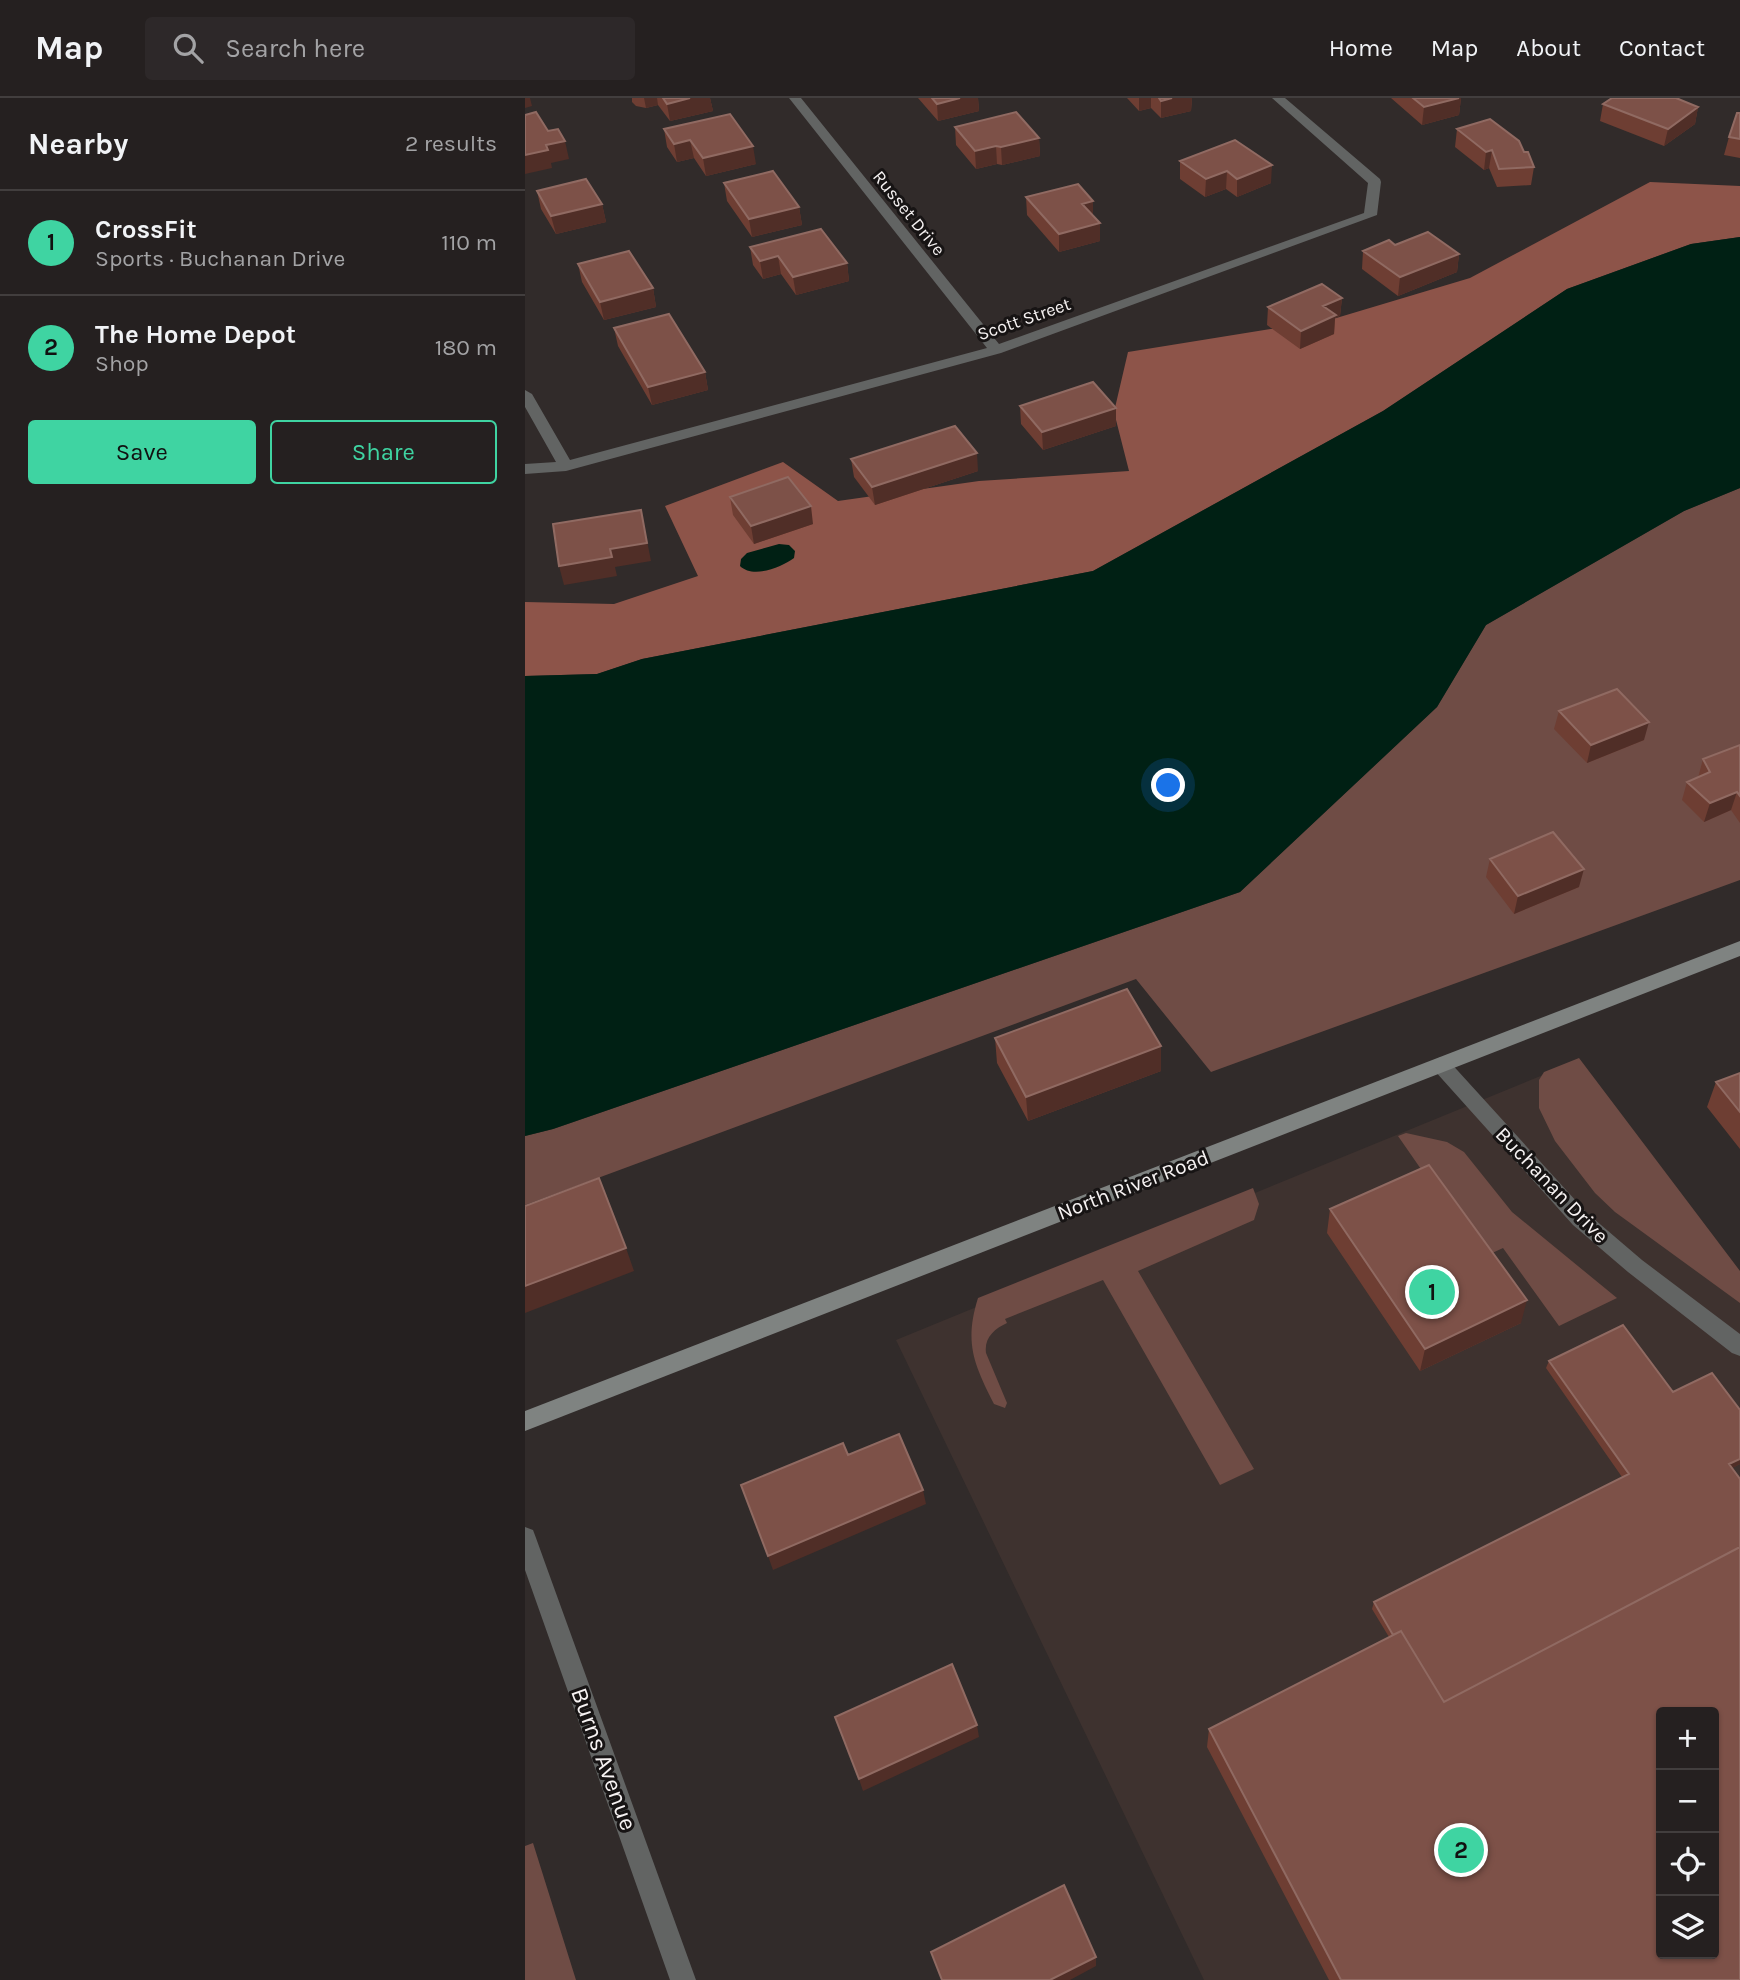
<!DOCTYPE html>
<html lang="en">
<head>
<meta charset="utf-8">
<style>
	body { margin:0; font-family:Karla,sans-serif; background:#2d2829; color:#f1f3f6 }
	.controls { position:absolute; right:21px; bottom:21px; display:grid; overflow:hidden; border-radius:7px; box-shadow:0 2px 5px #0004 }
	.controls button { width:63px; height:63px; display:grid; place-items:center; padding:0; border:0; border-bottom:2px solid #423e3e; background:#252020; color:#f1f3f6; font:35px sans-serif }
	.you { position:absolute; left:644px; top:688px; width:24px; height:24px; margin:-18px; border:5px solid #fff; border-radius:50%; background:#1a73e8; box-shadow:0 0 0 10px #1a73e833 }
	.badge { display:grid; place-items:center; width:46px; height:46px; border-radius:50%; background:#3fd4a2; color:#111; font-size:23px; font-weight:700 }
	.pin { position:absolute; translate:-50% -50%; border:4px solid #fff; box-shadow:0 2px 7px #0006 }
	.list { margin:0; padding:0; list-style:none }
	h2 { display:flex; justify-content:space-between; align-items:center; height:91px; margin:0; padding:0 28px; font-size:30px }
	h2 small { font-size:23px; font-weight:400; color:#a3a3a5 }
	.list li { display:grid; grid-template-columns:46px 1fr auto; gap:21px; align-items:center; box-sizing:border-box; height:105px; padding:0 28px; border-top:2px solid #423e3e }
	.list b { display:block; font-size:26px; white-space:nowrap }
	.list p { margin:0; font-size:23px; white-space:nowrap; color:#a3a3a5 }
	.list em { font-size:23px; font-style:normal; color:#a3a3a5 }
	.actions { display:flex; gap:14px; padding:21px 28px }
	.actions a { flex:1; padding:16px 0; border:2px solid #3fd4a2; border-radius:7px; text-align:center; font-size:24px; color:#3fd4a2 }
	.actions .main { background:#3fd4a2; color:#111 }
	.icon { flex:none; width:38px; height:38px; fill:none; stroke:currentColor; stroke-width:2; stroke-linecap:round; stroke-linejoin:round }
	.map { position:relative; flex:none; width:1215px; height:1882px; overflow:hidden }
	header { display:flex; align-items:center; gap:42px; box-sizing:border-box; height:98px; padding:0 35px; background:#252020; border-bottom:2px solid #423e3e }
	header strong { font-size:33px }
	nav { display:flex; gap:38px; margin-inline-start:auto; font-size:24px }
	.search { width:490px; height:63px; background:#2d2829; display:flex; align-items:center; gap:18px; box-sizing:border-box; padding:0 24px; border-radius:7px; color:#a3a3a5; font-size:26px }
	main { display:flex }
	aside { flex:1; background:#252020 }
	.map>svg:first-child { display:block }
	.built { fill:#3e322f; fill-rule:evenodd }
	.green { fill:#6f4c45 }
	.forest { fill:#8d5449 }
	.water { fill:#002014 }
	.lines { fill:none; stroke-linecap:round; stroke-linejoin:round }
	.minor { fill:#626463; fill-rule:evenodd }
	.secondary { fill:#7f8381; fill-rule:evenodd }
	.wall { fill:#6e3e33 }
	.shaded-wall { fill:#502e27 }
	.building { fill:#7d5148; stroke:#906a62; stroke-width:2; fill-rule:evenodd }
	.labels { text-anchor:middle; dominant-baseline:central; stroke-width:6; stroke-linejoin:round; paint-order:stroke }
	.far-street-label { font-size:18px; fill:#f6f2f2; stroke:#171414 }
	.street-label { font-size:21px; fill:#f6f2f2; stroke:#171414 }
	.near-street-label { font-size:24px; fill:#f6f2f2; stroke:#171414 }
</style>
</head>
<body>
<header>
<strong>Map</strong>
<div class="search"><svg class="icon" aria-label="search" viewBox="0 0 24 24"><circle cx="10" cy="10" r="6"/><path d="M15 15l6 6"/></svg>Search here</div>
<nav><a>Home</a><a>Map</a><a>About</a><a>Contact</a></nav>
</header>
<main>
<aside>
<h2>Nearby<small>2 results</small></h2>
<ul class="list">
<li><span class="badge">1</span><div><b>CrossFit</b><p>Sports · Buchanan Drive</p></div><em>110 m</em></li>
<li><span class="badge">2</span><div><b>The Home Depot</b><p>Shop</p></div><em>180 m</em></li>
</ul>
<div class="actions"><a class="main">Save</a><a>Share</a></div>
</aside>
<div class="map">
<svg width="1215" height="1882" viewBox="0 0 1215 1882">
	<rect width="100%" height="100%" fill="#312b2a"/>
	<path class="built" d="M1052,963L1215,1174V1882H679L371,1242ZM1136,1614H1189V1856H1136Z"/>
	<path class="green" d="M1215,390V782L686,974L611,881L0,1107V1038L28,1031L715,794L912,609L961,527L1159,413Z
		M1054,960L1215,1173V1205L1090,1114L1070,1095L1030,1043L1014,1010V982L1019,974Z
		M881,1035L922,1044L939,1054L987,1114L1092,1200L1034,1228L978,1150L950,1163L907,1087L873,1038Z
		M728,1090L734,1106L729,1122L613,1173L729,1371L695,1387L578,1182L480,1221L482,1225C469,1231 459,1240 461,1255L482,1305L480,1310L469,1306C449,1266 439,1245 453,1200Z
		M8,1745L51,1882H0V1748Z"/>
	<path class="forest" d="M1125,84L1215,88V139L1166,146L1042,191L858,313L568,473L117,561L72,576L0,578V504L89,506L173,478L140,408L258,364L313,403L454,383L604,373L589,314L603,254L808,221L945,180Z"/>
	<path class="water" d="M1215,139V390L1159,413L961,527L912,609L715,794L28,1031L0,1038V578L72,576L117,561L568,473L858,313L1042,191L1166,146Z
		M254,446L264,447L270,453L269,460C257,469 228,481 215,468L216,461L222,455Z"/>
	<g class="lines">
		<path class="minor" d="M264,0H276L474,246L839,115L843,85L747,0H760L855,81L856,84L852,117L476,255L41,373L0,376V366L31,364L0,309V292L7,296L45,362L462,250Z
			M916,959L923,962L1062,1115L1117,1162L1215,1236V1258L1207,1255L1103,1174L1048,1127L909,972L906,967L909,962Z
			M0,1429L8,1432L11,1440L171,1882H145L0,1472Z"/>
		<path class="secondary" d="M1215,843V858L0,1333V1313Z"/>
	</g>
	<path class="wall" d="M107,0H185L188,13L145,23L133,7L121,10L111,8L107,4Z
		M393,0H453L454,13L413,23Z
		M602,0H667L666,13L636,20L626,10L614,13Z
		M866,0H936L934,17L897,27Z
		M1087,0H1155L1154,1L1173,9L1170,26L1139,48L1075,23L1078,6Z
		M1215,15V60L1199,57L1204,39Z
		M430,29L514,40L515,58L477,67L472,66L451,71L431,47Z
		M139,31L231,66L181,78L169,60L152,64L142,49Z
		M932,31L999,54L1009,69L1006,87L972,89L964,70L959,72L930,49Z
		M710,42L746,85L712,99L701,91L680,99L655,81V63Z
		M199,85L274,109L277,127L227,139L202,103Z
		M12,93L77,106L81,124L31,136L16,111Z
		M501,99L568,103V118L575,125V143L534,154L502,117Z
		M870,147L934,156L932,174L873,198L837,171L838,153Z
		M225,149L322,165L324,183L271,197L256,176L238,181L228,167Z
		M53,166L128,190L131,209L79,222L57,184Z
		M817,200L815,218L810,220L809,236L775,251L742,227L743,209Z
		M89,230L180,274L183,292L127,307L93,248Z
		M495,308L591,310V328L518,352L496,326Z
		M326,361L453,373L350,407L329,379Z
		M205,399L288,426L229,446L208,417Z
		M1034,613L1119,642L1062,665L1029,631Z
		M1215,647V725L1206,712L1179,724L1157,702L1162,684L1173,680L1178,661Z
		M965,761L1054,789L989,816L961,779Z
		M470,940L636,948V973L503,1023L472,965Z
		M1215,975V1051L1182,1009L1191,984Z
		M805,1111L996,1225L895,1273L802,1135Z
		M1024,1263L1148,1294L1215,1366L1207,1370L1215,1882H804L682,1649L684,1631L864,1539L847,1511L849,1504L1097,1379L1021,1270Z"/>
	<path class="shaded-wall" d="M0,0H5L7,8L0,10Z
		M119,0H132L133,7L121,10Z
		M165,0H185L188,13L145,23L142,6Z
		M435,0H453L454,13L413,23L412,6Z
		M614,0H626V10L614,13Z
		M647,0H667L666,13L636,20V3Z
		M934,0H936L934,17L897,27L899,9Z
		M1173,9L1170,26L1139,48L1143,31Z
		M514,40L515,58L477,67L476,49Z
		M165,42L169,60L152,64L149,46Z
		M40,43L44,61L26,65L27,70L0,76V57L21,47Z
		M228,48L231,66L181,78L178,60Z
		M471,48L472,66L451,71L450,53Z
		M967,52L964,70L959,72L961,54Z
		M747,67L746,85L712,99V81Z
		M702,73L701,91L680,99L681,81Z
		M568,103V121L557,106Z
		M77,106L81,124L31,136L26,118Z
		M274,109L277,127L227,139L224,121Z
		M575,125V143L534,154V136Z
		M934,156L932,174L873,198L875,179Z
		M253,158L256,176L238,181L235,163Z
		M322,165L324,183L271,197L268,179Z
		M128,190L131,209L79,222L75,204Z
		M817,200L815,218L810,220L809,236L775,251L776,233L798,208Z
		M180,274L183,292L127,307L123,289Z
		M591,310V328L518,352L517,334Z
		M452,355L453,373L350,407L347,389Z
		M286,408L288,426L229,446L226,428Z
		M116,412L126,463L90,469L92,478L39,487L34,468L85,451Z
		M1124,624L1119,642L1062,665L1066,647Z
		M1212,694L1206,712L1179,724L1185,705Z
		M1059,771L1054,789L989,816L993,798Z
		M636,948V973L503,1023L501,999Z
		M101,1150L109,1173L0,1215V1188Z
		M1002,1202L996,1225L895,1273L900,1251Z
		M1215,1361V1366L1200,1374L1204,1366Z
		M398,1392L401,1406L248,1472L243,1458Z
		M452,1627L454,1639L338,1693L334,1681Z
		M571,1859V1868L545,1882H525Z"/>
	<path class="building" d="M138,0H165L142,6Z
		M407,0H435L412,6Z
		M634,0H647L636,3Z
		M888,0H934L899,9Z
		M1087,0H1151L1173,9L1143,31L1078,6Z
		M11,14L23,33L33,31L40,43L21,47L23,52L0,57V17Z
		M491,14L514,40L476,49L471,48L450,53L430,29Z
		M1212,15H1215V41L1204,39Z
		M205,16L228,48L178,60L165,42L149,46L139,31Z
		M965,21L994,43L999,54H1003L1009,69L974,71L967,52L961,54L932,31Z
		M710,42L747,67L712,81L702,73L681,81L655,63Z
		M248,73L274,109L224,121L199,85Z
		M61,81L77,106L26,118L12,93Z
		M553,86L568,103L557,106L575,125L534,136L501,99Z
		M296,131L322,165L268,179L253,158L235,163L225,149Z
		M903,134L934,156L875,179L838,153L864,142L870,147Z
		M104,153L128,190L75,204L53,166Z
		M797,186L817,200L798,208L811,217L776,233L743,209Z
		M144,216L180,274L123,289L89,230Z
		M568,284L591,310L517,334L495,308Z
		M430,328L452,355L347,389L326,361Z
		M263,379L286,408L226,428L205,399Z
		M116,412L122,445L85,451L87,459L34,468L28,426Z
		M1092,591L1124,624L1066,647L1034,613Z
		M1215,647V698L1212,694L1185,705L1162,684L1185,674L1178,661Z
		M1028,734L1059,771L993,798L965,761Z
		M602,891L636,948L501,999L470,940Z
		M1215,975V1014L1191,984Z
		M904,1067L1002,1202L900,1251L805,1111Z
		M74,1080L101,1150L0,1188V1108Z
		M1098,1227L1148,1294L1187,1275L1215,1312V1361L1204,1366L1215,1381V1449L919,1604L876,1533L868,1537L849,1504L1104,1376L1024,1263Z
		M374,1336L398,1392L243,1458L216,1387L318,1345L323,1357Z
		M1215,1449V1882H816L684,1631L876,1533L919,1604ZM1136,1614H1189V1856H1136Z
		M427,1566L452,1627L334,1681L310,1619Z
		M539,1787L571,1859L525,1882H417L406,1854Z"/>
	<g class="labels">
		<g class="far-street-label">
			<text transform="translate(384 115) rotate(51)">Russet Drive</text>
			<text transform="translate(499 221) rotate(-19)">Scott Street</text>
		</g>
		<g class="street-label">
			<text transform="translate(608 1087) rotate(-21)">North River Road</text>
			<text transform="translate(1027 1087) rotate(46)">Buchanan Drive</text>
		</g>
		<g class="near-street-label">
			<text transform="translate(79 1661) rotate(70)">Burns Avenue</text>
		</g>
	</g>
</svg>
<div class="controls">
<button>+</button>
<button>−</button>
<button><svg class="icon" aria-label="locate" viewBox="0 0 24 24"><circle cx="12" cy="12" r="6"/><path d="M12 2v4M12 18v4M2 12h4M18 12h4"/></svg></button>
<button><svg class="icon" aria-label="layers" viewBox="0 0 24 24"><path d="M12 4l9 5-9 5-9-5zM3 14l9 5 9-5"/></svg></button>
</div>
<div class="you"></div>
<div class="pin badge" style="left:907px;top:1194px">1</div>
<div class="pin badge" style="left:936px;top:1752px">2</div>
</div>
</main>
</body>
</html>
